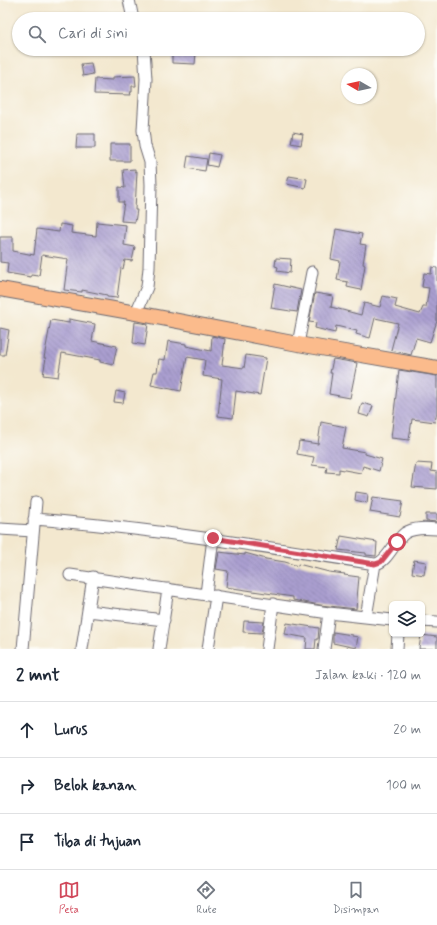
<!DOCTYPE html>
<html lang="id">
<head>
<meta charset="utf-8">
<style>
	body { margin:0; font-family:Mynerve,sans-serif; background:#f6f6f7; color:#1f2937 }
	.controls { position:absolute; right:12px; bottom:12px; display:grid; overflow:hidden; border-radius:6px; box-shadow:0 1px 3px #0004 }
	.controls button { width:36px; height:36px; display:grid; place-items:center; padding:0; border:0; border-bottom:1px solid #e0e1e3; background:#fff; color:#1f2937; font:20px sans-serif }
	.compass { position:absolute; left:341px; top:68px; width:36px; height:36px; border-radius:50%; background:#fff; box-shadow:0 1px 3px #0004; rotate:279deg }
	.stop { position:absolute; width:12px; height:12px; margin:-9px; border:3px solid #d1495b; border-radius:50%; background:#fff }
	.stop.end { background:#d1495b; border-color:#fff; box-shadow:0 1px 4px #0008 }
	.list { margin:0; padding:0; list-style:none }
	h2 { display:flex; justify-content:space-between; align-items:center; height:52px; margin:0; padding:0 16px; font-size:17px }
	h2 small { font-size:13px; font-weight:400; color:#747a83 }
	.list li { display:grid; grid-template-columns:26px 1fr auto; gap:12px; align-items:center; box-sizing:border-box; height:56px; padding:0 16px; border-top:1px solid #e0e1e3 }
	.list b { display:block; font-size:15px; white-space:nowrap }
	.list em { font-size:13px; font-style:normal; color:#747a83 }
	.icon { flex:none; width:22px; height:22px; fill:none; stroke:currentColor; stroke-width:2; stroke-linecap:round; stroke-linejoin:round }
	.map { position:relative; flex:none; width:437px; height:649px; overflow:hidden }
	.search { position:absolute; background:#fff; box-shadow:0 1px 3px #0004; left:12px; right:12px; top:12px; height:44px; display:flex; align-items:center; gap:10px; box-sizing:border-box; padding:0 14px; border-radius:22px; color:#747a83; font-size:15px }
	.sheet { height:220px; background:#fff }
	nav { display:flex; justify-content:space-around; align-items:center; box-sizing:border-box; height:56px; border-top:1px solid #e0e1e3; background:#fff; font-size:11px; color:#747a83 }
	nav a { display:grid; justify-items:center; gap:2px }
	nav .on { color:#d1495b }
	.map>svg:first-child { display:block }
	.building { fill:url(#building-back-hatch) }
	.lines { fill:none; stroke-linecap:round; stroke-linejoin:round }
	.minor-casing { stroke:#6b676f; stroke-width:13 }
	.major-casing { stroke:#6b676f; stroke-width:16 }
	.minor { stroke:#fff; stroke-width:11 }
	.major { stroke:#fbbb8c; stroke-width:14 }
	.route { stroke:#d1495b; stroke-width:5 }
</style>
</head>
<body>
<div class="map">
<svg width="437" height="649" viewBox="0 0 437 649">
	<defs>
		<pattern id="building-back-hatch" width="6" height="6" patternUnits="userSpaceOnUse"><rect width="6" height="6" fill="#aa9fd0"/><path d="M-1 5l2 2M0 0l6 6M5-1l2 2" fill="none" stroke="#8a81aa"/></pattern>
	</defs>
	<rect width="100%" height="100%" fill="#fdfcf7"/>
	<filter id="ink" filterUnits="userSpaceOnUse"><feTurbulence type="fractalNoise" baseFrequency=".025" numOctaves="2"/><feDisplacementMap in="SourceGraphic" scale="8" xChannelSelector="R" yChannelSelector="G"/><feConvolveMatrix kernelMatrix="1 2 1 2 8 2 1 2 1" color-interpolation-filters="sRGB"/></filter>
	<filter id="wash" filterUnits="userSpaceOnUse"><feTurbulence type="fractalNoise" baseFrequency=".012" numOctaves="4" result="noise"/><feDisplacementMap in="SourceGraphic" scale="16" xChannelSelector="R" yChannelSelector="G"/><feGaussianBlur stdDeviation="0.9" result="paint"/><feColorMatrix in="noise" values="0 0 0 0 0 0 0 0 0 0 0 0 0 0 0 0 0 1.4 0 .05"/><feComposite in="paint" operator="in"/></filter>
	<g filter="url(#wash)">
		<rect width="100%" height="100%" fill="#f3e8cf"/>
		<g id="blocks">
			<path class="building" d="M172,52L196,53L195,64L172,63Z
				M91,63L93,74L83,76L81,64Z
				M135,76L136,86H132V92H130L131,95L94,94L95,79L113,80V77Z
				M293,132L303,134L301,145L291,143Z
				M77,134H95V148H76Z
				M110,144H130V161H110Z
				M209,153L220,155L217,167L207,165Z
				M188,156L207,159L205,171L186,168Z
				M135,169V172L137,171L135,210H137L135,222L121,221L124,202H119V187L125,188L123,170Z
				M289,176L307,179L305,188L287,184Z
				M97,222L126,225L124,245L135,247L132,261L125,260L123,269L121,268L117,298L107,297V295L82,290V292L64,290L68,259L42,255L39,276L31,275V277L7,273L8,263L0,262V237H13V251L34,255L37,229L59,232L60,224L72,226L71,233L96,236Z
				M336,229L362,234L360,244L366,245L363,264L365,265L361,290L347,287L348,282L337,280L340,261L331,259Z
				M276,258L291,259L290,273L277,271L278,267L275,266Z
				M432,267L437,268V321L430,342L416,338L411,355L391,350L398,323L375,318L370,338L356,334L357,331L336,326L335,333L315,328L316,323L309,322L315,293L333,296L331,307L361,315L364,303L380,307L383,296L397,299L395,307L420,314L423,307H426L429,288L422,287L424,273L431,274Z
				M275,284L301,290L297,312L271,308Z
				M69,319L95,324L92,341L117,346L113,365L100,362V360L62,353L58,377L43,375L46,358H44L51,320L69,323Z
				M135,322L148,324L145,345L133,343Z
				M0,328L9,330L5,355H0Z
				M212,336L225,339L222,365L244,368L246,355L266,358L260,395L236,391L233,418L218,416L222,379L203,376L205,360L187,357L181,391L151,385L154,372H157L159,359L165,360L168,341L186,344V346L211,351Z
				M333,359L357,363L350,398L329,394L332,373H330Z
				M399,370L437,376V412L435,422L412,419L409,440L391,438Z
				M116,391L125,393L123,403L114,402Z
				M362,403L373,406L369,417L359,414Z
				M321,422L346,427L342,448L365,452V454L382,459L379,471L363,466L361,473L339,469V473L326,472L327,467L312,465L314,457L297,454L299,441L318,444Z
				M416,463L432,464L431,471L437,472V489L412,487Z
				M356,492L368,494L367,503L355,500Z
				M373,497L403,501L400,517L370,512Z
				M426,514H437V522L426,521Z
				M341,536L377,542L376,556L366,555V553L338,550Z
				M219,552L245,555V553L266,559L285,562L298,566V564L329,572L345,574L344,575L359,577L356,609L320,605L293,600V597L226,587L228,571L216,569Z
				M414,560L426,562L424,575L412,573Z
				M244,621L264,622L262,633L243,632Z
				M287,623L319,628L318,639H316L315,649H306L307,638L285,634Z
				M333,632L352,635V636L358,637L356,648L333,643Z
				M421,635L437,637V649H419Z"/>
		</g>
	</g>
	<g filter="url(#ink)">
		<use href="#blocks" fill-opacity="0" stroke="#6b676f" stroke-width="1"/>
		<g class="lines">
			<defs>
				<path id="minor" d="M129,0L133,19
					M136,313L147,287L149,268L151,185L150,162L145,146L143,130L146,79L144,49
					M298,344L312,272
					M34,519C148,528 261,546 375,564C387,563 395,540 405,533C414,527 427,528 437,529
					M0,529L33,531
					M70,575L329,613L392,620
					M206,594L213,538
					M88,611L164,620
					M366,617L375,564
					M422,621L437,622
					M23,649L36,502
					M82,649L93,577
					M159,649L168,589
					M208,649L216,596
					M267,649L273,604
					M324,649L329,613
					M397,649L398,634"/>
				<path id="major" d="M0,289L136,313L298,344L437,368"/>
			</defs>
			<use href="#minor" class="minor-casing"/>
			<use href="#major" class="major-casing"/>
			<use href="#minor" class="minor"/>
			<use href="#major" class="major"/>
		</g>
	</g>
	<g class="lines" filter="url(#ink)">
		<path class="route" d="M213,538L375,564L381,562L397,542"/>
	</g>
</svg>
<div class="controls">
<button><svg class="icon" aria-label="layers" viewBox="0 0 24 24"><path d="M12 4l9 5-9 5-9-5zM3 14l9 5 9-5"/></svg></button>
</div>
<svg class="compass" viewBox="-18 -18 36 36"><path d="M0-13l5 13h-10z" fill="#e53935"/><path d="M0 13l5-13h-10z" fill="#747a83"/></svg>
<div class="stop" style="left:397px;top:542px"></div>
<div class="stop end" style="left:213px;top:538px"></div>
<div class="search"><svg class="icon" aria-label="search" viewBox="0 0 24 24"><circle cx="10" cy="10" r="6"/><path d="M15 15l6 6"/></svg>Cari di sini</div>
</div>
<section class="sheet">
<h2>2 mnt<small>Jalan kaki · 120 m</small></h2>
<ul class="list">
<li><svg class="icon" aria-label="ahead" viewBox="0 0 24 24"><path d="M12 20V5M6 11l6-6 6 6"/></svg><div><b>Lurus</b></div><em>20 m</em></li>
<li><svg class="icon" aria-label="right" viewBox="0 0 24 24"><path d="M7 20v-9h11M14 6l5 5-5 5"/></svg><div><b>Belok kanan</b></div><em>100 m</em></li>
<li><svg class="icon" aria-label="arrive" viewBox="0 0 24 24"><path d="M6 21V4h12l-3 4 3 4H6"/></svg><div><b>Tiba di tujuan</b></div></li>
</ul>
</section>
<nav>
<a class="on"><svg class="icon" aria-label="map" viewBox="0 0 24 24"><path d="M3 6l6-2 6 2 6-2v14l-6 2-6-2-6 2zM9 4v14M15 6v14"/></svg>Peta</a>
<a><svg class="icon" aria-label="directions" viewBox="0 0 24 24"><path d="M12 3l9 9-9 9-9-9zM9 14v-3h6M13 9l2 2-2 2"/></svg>Rute</a>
<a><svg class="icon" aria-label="saved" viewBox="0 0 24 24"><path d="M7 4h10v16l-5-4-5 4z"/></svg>Disimpan</a>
</nav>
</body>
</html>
